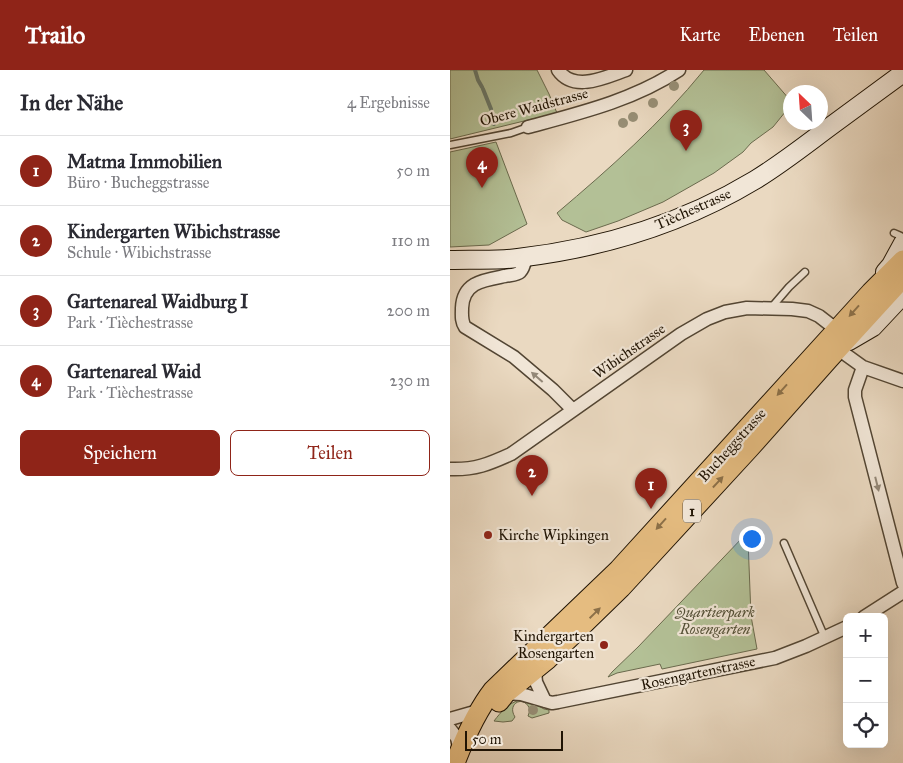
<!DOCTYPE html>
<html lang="de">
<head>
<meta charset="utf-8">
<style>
	body { margin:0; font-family:"IM FELL Great Primer",serif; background:#f2f2f3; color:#2b2b33 }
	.controls { position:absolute; right:15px; bottom:15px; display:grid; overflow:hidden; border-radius:8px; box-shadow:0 5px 20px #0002 }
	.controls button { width:45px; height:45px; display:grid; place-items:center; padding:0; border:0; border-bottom:1px solid #e1e1e2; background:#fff; color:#2b2b33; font:25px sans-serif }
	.compass { position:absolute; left:333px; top:15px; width:45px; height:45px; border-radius:50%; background:#fff; box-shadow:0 5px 20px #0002; rotate:335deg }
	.scale { position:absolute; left:15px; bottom:12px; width:98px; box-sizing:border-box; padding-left:5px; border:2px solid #201404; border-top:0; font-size:14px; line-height:18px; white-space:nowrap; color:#201404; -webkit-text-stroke:4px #f1e6d7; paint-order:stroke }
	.you { position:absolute; left:301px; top:468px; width:18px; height:18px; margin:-12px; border:4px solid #fff; border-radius:50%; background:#1a73e8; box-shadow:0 0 0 8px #1a73e833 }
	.badge { display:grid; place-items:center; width:32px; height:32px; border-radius:50%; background:#8f2418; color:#fff; font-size:16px; font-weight:700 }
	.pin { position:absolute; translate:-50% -41px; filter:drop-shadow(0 1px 2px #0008) }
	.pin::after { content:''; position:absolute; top:26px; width:18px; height:15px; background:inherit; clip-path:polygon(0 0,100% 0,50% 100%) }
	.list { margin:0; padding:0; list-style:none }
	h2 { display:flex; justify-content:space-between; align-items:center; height:65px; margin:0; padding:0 20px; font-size:21px }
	h2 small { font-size:16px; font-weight:400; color:#7c7c81 }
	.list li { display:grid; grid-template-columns:32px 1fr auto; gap:15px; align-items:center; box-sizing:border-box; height:70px; padding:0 20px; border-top:1px solid #e1e1e2 }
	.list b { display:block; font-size:19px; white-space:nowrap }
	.list p { margin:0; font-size:16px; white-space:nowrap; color:#7c7c81 }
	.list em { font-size:16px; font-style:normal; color:#7c7c81 }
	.actions { display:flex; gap:10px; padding:15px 20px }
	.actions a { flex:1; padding:11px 0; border:1px solid #8f2418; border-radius:8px; text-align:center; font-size:18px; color:#8f2418 }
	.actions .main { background:#8f2418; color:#fff }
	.icon { flex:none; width:28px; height:28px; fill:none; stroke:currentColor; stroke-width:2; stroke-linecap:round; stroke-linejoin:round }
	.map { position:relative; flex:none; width:453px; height:693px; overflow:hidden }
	header { display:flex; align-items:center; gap:30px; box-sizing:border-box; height:70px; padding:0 25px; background:#8f2418; color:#fff }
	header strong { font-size:24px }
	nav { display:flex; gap:28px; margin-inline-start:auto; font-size:18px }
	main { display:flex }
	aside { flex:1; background:#fff }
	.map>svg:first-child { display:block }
	.green { fill:#b3c096; stroke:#6a6a4d }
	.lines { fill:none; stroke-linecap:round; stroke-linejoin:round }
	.stream { stroke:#697869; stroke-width:4 }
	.lane-casing { stroke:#524533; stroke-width:9 }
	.street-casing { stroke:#524533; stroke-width:15 }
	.secondary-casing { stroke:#201404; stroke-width:20 }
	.primary-casing { stroke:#201404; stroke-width:21 }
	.lane { stroke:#f1e6d7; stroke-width:6 }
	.street { stroke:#f1e6d7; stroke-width:12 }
	.secondary { stroke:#f1e6d7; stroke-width:18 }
	.primary { stroke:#e5bc80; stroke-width:19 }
	.tree { fill:#978e75 }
	.oneway { fill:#8c7048 }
	.oneway2 { fill:#938878 }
	.poi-dot { fill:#8f2418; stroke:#f1e6d7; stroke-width:2 }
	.labels { text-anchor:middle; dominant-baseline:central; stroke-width:4.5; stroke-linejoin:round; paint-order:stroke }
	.shield { fill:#f1e6d7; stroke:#5f5343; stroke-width:1 }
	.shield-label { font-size:14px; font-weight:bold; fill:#201404 }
	.street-label { font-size:15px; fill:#201404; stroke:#f1e6d7 }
	.poi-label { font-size:15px; fill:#201404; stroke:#f1e6d7; text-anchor:start }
	.park-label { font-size:15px; font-style:italic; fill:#535037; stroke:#f1e6d7 }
</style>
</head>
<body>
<header>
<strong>Trailo</strong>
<nav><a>Karte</a><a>Ebenen</a><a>Teilen</a></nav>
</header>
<main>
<aside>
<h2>In der Nähe<small>4 Ergebnisse</small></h2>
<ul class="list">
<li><span class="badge">1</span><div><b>Matma Immobilien</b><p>Büro · Bucheggstrasse</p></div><em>50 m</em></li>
<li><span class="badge">2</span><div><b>Kindergarten Wibichstrasse</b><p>Schule · Wibichstrasse</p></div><em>110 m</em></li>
<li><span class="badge">3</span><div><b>Gartenareal Waidburg I</b><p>Park · Tièchestrasse</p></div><em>200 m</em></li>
<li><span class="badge">4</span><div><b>Gartenareal Waid</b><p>Park · Tièchestrasse</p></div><em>230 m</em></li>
</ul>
<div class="actions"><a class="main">Speichern</a><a>Teilen</a></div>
</aside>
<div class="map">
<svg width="453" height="693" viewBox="0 0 453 693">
	<rect width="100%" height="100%" fill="#ead9c1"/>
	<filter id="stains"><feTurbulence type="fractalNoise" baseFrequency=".004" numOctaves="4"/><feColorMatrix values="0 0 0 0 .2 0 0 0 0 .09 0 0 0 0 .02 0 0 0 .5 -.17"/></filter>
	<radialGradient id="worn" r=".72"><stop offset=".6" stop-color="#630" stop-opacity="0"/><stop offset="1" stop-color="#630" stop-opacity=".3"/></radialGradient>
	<path class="green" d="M0,0H87L99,24L107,43L0,69Z
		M254,0H314L340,30V36L323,57L301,73L293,82L264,103L213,132L168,151L136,162L112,150L107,143C159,99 211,53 254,0Z
		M46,72L77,154L39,175L0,177V82Z
		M294,466L298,470L301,546L307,579L212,599L210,594L167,603L158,607L162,602L188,577Z
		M70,630L83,633L94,639L99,640V643L82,648L78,646L80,640C75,624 56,633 65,647L62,651L53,652L44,651C51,642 58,633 70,630Z"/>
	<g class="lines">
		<path class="stream" d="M25,0L28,10L32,17
			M33,19L41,39
			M41,42V50L44,54"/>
		<defs>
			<path id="lane" d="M0,75L61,63L78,57
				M444,163L453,167
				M321,238L339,217L355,202
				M334,473L375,568"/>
			<path id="street" d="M108,0C124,23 156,7 176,0
				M78,57C130,43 184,30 229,0
				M76,187C75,191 74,198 70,202C67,205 59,205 55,206C34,210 13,212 12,238C12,245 11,251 15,257L64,287L103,320L123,340
				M388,279L413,297L453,311
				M413,297L405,320V327L453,513
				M0,399C25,400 39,394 61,384L231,264L257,249L275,242L297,238L342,239L358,241L369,246L387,260
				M414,547L453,522
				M85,601L86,612L95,631
				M56,623L71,624L102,633L108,632L325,588L356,576L397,557
				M0,649L28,641
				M0,659L7,668L10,680"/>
			<path id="secondary" d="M0,190C23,189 46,191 68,188C153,178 232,154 305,110C333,93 359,72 385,53C408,36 430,20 453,3
				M435,202L441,195L453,173
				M399,271L423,257L453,225"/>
			<path id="primary" d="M49,632L56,623L98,589L171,518L299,379L379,289L453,208
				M5,693C15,667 26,642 43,620L169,499L421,222L453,190"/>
		</defs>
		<use href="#lane" class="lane-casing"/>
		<use href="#street" class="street-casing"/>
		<use href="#secondary" class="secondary-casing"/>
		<use href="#primary" class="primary-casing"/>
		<use href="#lane" class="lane"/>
		<use href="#street" class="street"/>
		<use href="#secondary" class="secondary"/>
		<use href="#primary" class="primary"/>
	</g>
	<g class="tree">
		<circle cx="224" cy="16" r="5"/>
		<circle cx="203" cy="33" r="5"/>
		<circle cx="183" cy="47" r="5"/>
		<circle cx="173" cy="53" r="5"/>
		<circle cx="83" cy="640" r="5"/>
	</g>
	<defs><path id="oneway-solid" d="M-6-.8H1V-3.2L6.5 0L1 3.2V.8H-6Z" transform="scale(1.25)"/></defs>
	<g class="oneway">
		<use href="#oneway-solid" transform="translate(404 241) rotate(132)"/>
		<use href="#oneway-solid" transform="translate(332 320) rotate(132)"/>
		<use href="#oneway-solid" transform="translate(268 412) rotate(-47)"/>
		<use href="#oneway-solid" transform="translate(211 454) rotate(132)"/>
		<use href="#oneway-solid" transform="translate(145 543) rotate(-44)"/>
	</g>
	<g class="oneway2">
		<use href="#oneway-solid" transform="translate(87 307) rotate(-139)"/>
		<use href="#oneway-solid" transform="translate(427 414) rotate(76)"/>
	</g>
	<g class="poi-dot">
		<circle cx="38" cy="465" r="5"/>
		<circle cx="154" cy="575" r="5"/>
	</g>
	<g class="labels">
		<rect class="shield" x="233" y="429.5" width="18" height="23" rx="4"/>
		<g class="shield-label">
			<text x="242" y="441">1</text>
		</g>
		<g class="street-label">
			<text transform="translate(84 37) rotate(-15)">Obere Waidstrasse</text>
			<text transform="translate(243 139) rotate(-24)">Tièchestrasse</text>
			<text transform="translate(179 281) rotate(-35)">Wibichstrasse</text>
			<text transform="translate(282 375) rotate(-48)">Bucheggstrasse</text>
			<text transform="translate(248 603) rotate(-12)">Rosengartenstrasse</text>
		</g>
		<g class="poi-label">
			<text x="48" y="465">Kirche Wipkingen</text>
			<text x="144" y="566" text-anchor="end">Kindergarten<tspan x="144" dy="17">Rosengarten</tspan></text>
		</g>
		<g class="park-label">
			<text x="265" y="542">Quartierpark<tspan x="265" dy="17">Rosengarten</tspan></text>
		</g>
	</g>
	<rect width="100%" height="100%" filter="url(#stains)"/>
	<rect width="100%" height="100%" fill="url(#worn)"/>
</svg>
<div class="controls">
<button>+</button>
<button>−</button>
<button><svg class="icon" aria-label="locate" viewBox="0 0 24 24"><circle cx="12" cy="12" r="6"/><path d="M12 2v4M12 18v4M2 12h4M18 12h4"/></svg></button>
</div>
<svg class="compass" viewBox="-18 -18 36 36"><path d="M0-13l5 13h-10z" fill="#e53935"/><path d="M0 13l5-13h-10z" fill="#7c7c81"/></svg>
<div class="scale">50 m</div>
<div class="you"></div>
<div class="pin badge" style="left:201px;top:439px">1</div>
<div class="pin badge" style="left:82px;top:426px">2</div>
<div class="pin badge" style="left:236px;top:81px">3</div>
<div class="pin badge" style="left:32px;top:118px">4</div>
</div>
</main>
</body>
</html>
